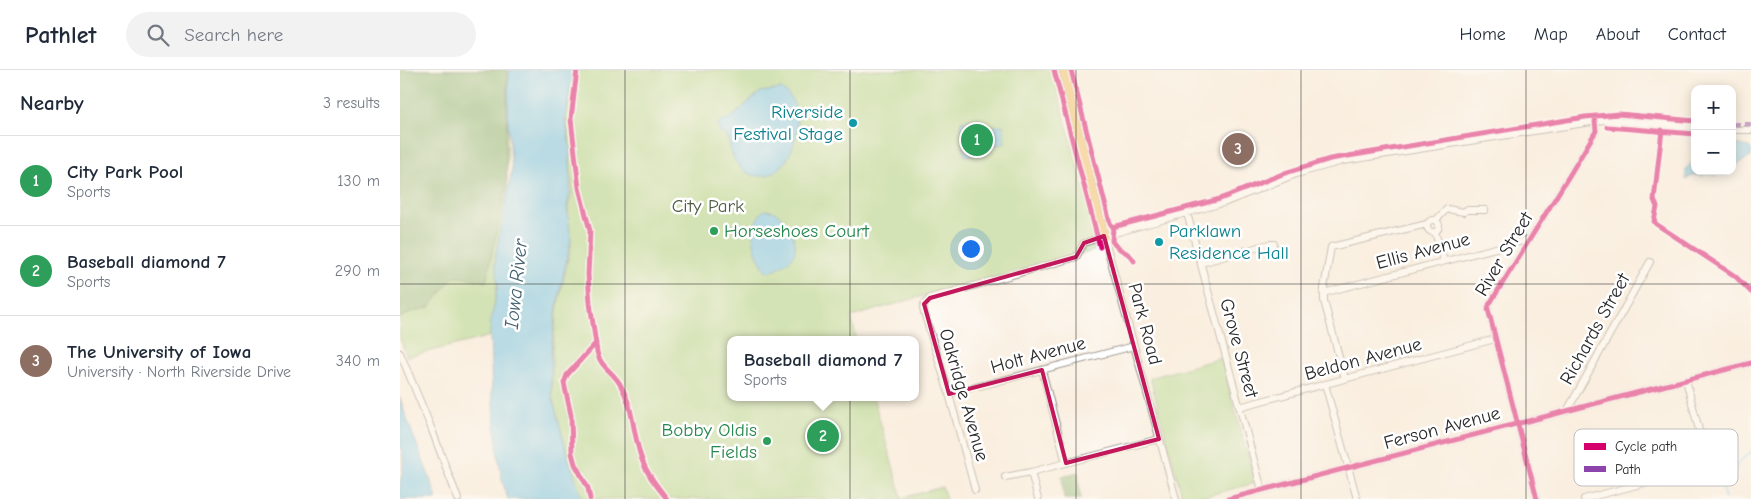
<!DOCTYPE html>
<html lang="en">
<head>
<meta charset="utf-8">
<style>
	body { margin:0; font-family:"Comic Neue",sans-serif; background:#f2f2f3; color:#1f2937 }
	.controls { position:absolute; right:15px; top:15px; display:grid; overflow:hidden; border-radius:10px; box-shadow:0 2px 12px #0003 }
	.controls button { width:45px; height:45px; display:grid; place-items:center; padding:0; border:0; border-bottom:1px solid #e0e1e3; background:#fff; color:#1f2937; font:25px sans-serif }
	.you { position:absolute; left:570px; top:178px; width:18px; height:18px; margin:-12px; border:4px solid #fff; border-radius:50%; background:#1a73e8; box-shadow:0 0 0 8px #1a73e833 }
	.badge { display:grid; place-items:center; width:32px; height:32px; border-radius:50%; background:#c8321e; color:#fff; font-size:16px; font-weight:700 }
	.pin { position:absolute; translate:-50% -50%; border:2px solid #fff; box-shadow:0 1px 5px #0006 }
	.popup { position:absolute; left:327px; top:266px; width:192px; height:65px; box-sizing:border-box; display:grid; place-content:center; border-radius:10px; background:#fff; filter:drop-shadow(0 1px 4px #0005); font-size:16px; white-space:nowrap; color:#747a83 }
	.popup b { font-size:19px; color:#1f2937 }
	.popup::after { content:''; position:absolute; left:50%; top:100%; margin-left:-10px; border:10px solid transparent; border-top-color:#fff }
	.list { margin:0; padding:0; list-style:none }
	h2 { display:flex; justify-content:space-between; align-items:center; height:65px; margin:0; padding:0 20px; font-size:21px }
	h2 small { font-size:16px; font-weight:400; color:#747a83 }
	.list li { display:grid; grid-template-columns:32px 1fr auto; gap:15px; align-items:center; box-sizing:border-box; height:90px; padding:0 20px; border-top:1px solid #e0e1e3 }
	.list b { display:block; font-size:19px; white-space:nowrap }
	.list p { margin:0; font-size:16px; white-space:nowrap; color:#747a83 }
	.list em { font-size:16px; font-style:normal; color:#747a83 }
	.icon { flex:none; width:28px; height:28px; fill:none; stroke:currentColor; stroke-width:2; stroke-linecap:round; stroke-linejoin:round }
	.map { position:relative; flex:none; width:1351px; height:429px; overflow:hidden }
	header { display:flex; align-items:center; gap:30px; box-sizing:border-box; height:70px; padding:0 25px; background:#fff; border-bottom:1px solid #e0e1e3 }
	header strong { font-size:24px }
	nav { display:flex; gap:28px; margin-inline-start:auto; font-size:18px }
	.search { width:350px; height:45px; background:#f2f2f3; display:flex; align-items:center; gap:12px; box-sizing:border-box; padding:0 18px; border-radius:28px; color:#747a83; font-size:19px }
	main { display:flex }
	aside { flex:1; background:#fff }
	.map>svg:first-child { display:block }
	.green { fill:#a7d583; stroke:#698057 }
	.forest { fill:#85b671; stroke:#58704e }
	.water { fill:#6dc4ea; stroke:#4c788a }
	.lines { fill:none; stroke-linecap:round; stroke-linejoin:round }
	.stream { stroke:#6dc4ea; stroke-width:2 }
	.minor-casing { stroke:#928c85; stroke-width:8 }
	.major-casing { stroke:#928c85; stroke-width:9 }
	.minor { stroke:#fff; stroke-width:6 }
	.major { stroke:#f4c16a; stroke-width:8 }
	.quiet { stroke:#8e44ad; stroke-width:4; stroke-dasharray:8 4; stroke-linecap:butt }
	.cycleway-casing { stroke:#fff; stroke-width:8 }
	.cycleway { stroke:#d6006c; stroke-width:5 }
	.marked { fill:none; stroke:#c2185b; stroke-width:4; stroke-linejoin:round }
	.grid { fill:none; stroke:#2b2b2b; stroke-width:1; stroke-opacity:0.55 }
	.culture-dot { fill:#0f9aa8; stroke:#fff; stroke-width:2 }
	.leisure-dot { fill:#2e9e5b; stroke:#fff; stroke-width:2 }
	.labels { text-anchor:middle; dominant-baseline:central; stroke-width:5; stroke-linejoin:round; paint-order:stroke }
	.culture-label { font-size:19px; fill:#0d838f; stroke:#fff; text-anchor:end }
	.park-label { font-size:19px; fill:#505e45; stroke:#fff }
	.leisure-label { font-size:19px; fill:#27864d; stroke:#fff; text-anchor:start }
	.street-label { font-size:19px; fill:#2b2b2b; stroke:#fff }
	.water-label { font-size:20px; font-style:italic; fill:#42616e; stroke:#fff }
	.key { fill:#fff; stroke:#bfbfbf; stroke-width:1 }
	.key-label { font-size:14px; fill:#2b2b2b }
</style>
</head>
<body>
<header>
<strong>Pathlet</strong>
<div class="search"><svg class="icon" aria-label="search" viewBox="0 0 24 24"><circle cx="10" cy="10" r="6"/><path d="M15 15l6 6"/></svg>Search here</div>
<nav><a>Home</a><a>Map</a><a>About</a><a>Contact</a></nav>
</header>
<main>
<aside>
<h2>Nearby<small>3 results</small></h2>
<ul class="list">
<li><span class="badge" style="background:#2e9e5b">1</span><div><b>City Park Pool</b><p>Sports</p></div><em>130 m</em></li>
<li><span class="badge" style="background:#2e9e5b">2</span><div><b>Baseball diamond 7</b><p>Sports</p></div><em>290 m</em></li>
<li><span class="badge" style="background:#8d6e63">3</span><div><b>The University of Iowa</b><p>University · North Riverside Drive</p></div><em>340 m</em></li>
</ul>
</aside>
<div class="map">
<svg width="1351" height="429" viewBox="0 0 1351 429">
	<rect width="100%" height="100%" fill="#fff"/>
	<filter id="ink" filterUnits="userSpaceOnUse"><feTurbulence type="fractalNoise" baseFrequency=".02" numOctaves="2"/><feDisplacementMap in="SourceGraphic" scale="10" xChannelSelector="R" yChannelSelector="G"/><feConvolveMatrix kernelMatrix="1 2 1 2 8 2 1 2 1" color-interpolation-filters="sRGB"/></filter>
	<filter id="wash" filterUnits="userSpaceOnUse"><feTurbulence type="fractalNoise" baseFrequency=".0096" numOctaves="4" result="noise"/><feDisplacementMap in="SourceGraphic" scale="20" xChannelSelector="R" yChannelSelector="G"/><feGaussianBlur stdDeviation="1.12" result="paint"/><feColorMatrix in="noise" values="0 0 0 0 0 0 0 0 0 0 0 0 0 0 0 0 0 1.4 0 .05"/><feComposite in="paint" operator="in"/></filter>
	<g filter="url(#wash)">
		<rect width="100%" height="100%" fill="#f9eedf"/>
		<path class="green" d="M0,0H108L107,124L91,266L7,287L0,269Z
			M174,0H652L700,179L516,228L451,247L457,270H330V327H473L502,428L542,417L546,429H181L172,403L152,326V280L158,234L171,175L168,147V136L172,122L169,64L166,49Z
			M821,288L855,413L794,429H783L750,308Z"/>
		<path class="forest" d="M0,0H107V45L105,72L106,118L86,212L70,208L53,207L30,237L11,242L0,248Z
			M678,402L681,429H664L662,406Z"/>
		<path class="water" d="M109,0H174L165,49L170,77V123L167,137L171,170L157,235L151,279V311L152,326L164,372L182,429H108L102,410L98,385L92,326L90,262L91,250L98,215L95,193L96,182L112,100L108,51Z
			M381,19C411,35 396,104 362,106C344,107 334,93 330,78C329,74 330,70 327,67C325,64 324,64 320,64L318,53L331,48L360,22Z
			M581,49L582,57L603,55L605,74L584,76L585,84L564,86L561,51Z
			M1332,73L1349,77L1351,80V87L1332,97Z
			M1295,89V101H1326L1314,106L1308,103L1303,106L1292,105L1286,110V99Z
			M364,140C369,140 374,141 378,144C388,152 400,174 393,186C391,190 385,193 381,196C376,199 372,201 367,202C354,185 346,157 364,140Z
			M0,327L5,344L29,406L37,429H0V412L3,401V388L0,375Z"/>
		<g class="lines">
			<path class="stream" d="M1325,429L1322,417L1332,409L1338,393L1351,382"/>
		</g>
	</g>
	<g filter="url(#ink)">
		<g class="lines">
			<defs>
				<path id="minor" d="M1332,60H1351
					M787,143L862,420
					M1027 156a6 6 0 1 1 12 0a6 6 0 1 1-12 0Z
					M1036,150L1047,139L1064,142L1066,140H1085
					M1035,162L1044,191
					M704,166L776,429
					M801,193L869,174H874
					M923,223L1130,169
					M0,283L30,355L58,429
					M642,300L666,393
					M945,309L924,231V218L931,177L1027,154
					M925,314L957,429
					M549,324L734,276
					M839,337L1095,269
					M1167,341L1250,192
					M631,402L638,429
					M605,407L631,402L759,369
					M575,420L549,324L523,239L524,234L530,228L676,187L684,173L704,166L826,132L896,104L943,91L1204,50L1295,57
					M828,429L1351,293
					M1137,429L1088,239L1089,235L1169,106L1196,61L1195,51
					M1184,429L1305,397L1307,391L1286,310"/>
				<path id="major" d="M663,0L704,166"/>
			</defs>
			<use href="#minor" class="minor-casing"/>
			<use href="#major" class="major-casing"/>
			<use href="#minor" class="minor"/>
			<use href="#major" class="major"/>
			<path class="quiet" d="M1332,54H1351"/>
			<defs>
				<path id="cycleway" d="M177,0L171,49L179,118L190,161L188,205L190,233L197,282C200,297 215,303 221,316C234,339 233,366 242,390C247,405 258,417 267,429
					M654,0L700,177
					M671,0L710,153L713,157L712,171C720,184 728,179 734,191
					M1207,57L1295,64
					M1262,60L1254,130L1257,137L1254,151L1256,154L1335,206L1351,222
					M713,157L820,129L885,103L930,89L1185,47L1219,44L1295,51
					M190,429L188,418L175,394L172,383L171,345L164,313L167,305L196,273
					M828,429L1351,293
					M1137,429L1088,239L1089,235L1169,106L1196,61L1195,51"/>
			</defs>
			<use href="#cycleway" class="cycleway-casing"/>
			<use href="#cycleway" class="cycleway"/>
		</g>
	</g>
	<path d="M0 0H1351V429H0ZM704,166L759,369L666,393L642,300L549,324L524,234L530,228L676,187L684,173Z" fill="#f9eedf" fill-opacity=".55" fill-rule="evenodd"/>
	<path class="marked" d="M704,166L759,369L666,393L642,300L549,324L524,234L530,228L676,187L684,173Z"/>
	<path class="grid" d="M225,0V429M450,0V429M676,0V429M901,0V429M1126,0V429M0,214H1351"/>
	<g class="culture-dot">
		<circle cx="453" cy="53" r="5"/>
		<circle cx="759" cy="172" r="5"/>
	</g>
	<g class="leisure-dot">
		<circle cx="314" cy="161" r="5"/>
		<circle cx="367" cy="371" r="5"/>
	</g>
	<g class="labels">
		<g class="culture-label">
			<text x="443" y="42">Riverside<tspan x="443" dy="22">Festival Stage</tspan></text>
			<text x="769" y="161" text-anchor="start">Parklawn<tspan x="769" dy="22">Residence Hall</tspan></text>
		</g>
		<g class="park-label">
			<text x="308" y="136">City Park</text>
		</g>
		<g class="leisure-label">
			<text x="324" y="161">Horseshoes Court</text>
			<text x="357" y="360" text-anchor="end">Bobby Oldis<tspan x="357" dy="22">Fields</tspan></text>
		</g>
		<g class="street-label">
			<text transform="translate(1023 181) rotate(-15)">Ellis Avenue</text>
			<text transform="translate(1104 184) rotate(-59)">River Street</text>
			<text transform="translate(745 254) rotate(75)">Park Road</text>
			<text transform="translate(1195 259) rotate(-61)">Richards Street</text>
			<text transform="translate(839 278) rotate(75)">Grove Street</text>
			<text transform="translate(638 285) rotate(-15)">Holt Avenue</text>
			<text transform="translate(963 289) rotate(-15)">Beldon Avenue</text>
			<text transform="translate(564 325) rotate(74)">Oakridge Avenue</text>
			<text transform="translate(1042 358) rotate(-15)">Ferson Avenue</text>
		</g>
		<g class="water-label">
			<text transform="translate(116 214) rotate(-84)">Iowa River</text>
		</g>
	</g>
	<rect x="1174" y="359" width="164" height="57" rx="8" class="key"/>
	<rect x="1184" y="373" width="22" height="7" fill="#d6006c"/>
	<rect x="1184" y="396" width="22" height="6" fill="#8e44ad"/>
	<g class="key-label">
		<text x="1215" y="381">Cycle path</text>
		<text x="1215" y="404">Path</text>
	</g>
</svg>
<div class="controls">
<button>+</button>
<button>−</button>
</div>
<div class="you"></div>
<div class="pin badge" style="left:577px;top:70px;background:#2e9e5b">1</div>
<div class="pin badge" style="left:423px;top:366px;background:#2e9e5b">2</div>
<div class="popup"><b>Baseball diamond 7</b>Sports</div>
<div class="pin badge" style="left:838px;top:79px;background:#8d6e63">3</div>
</div>
</main>
</body>
</html>
